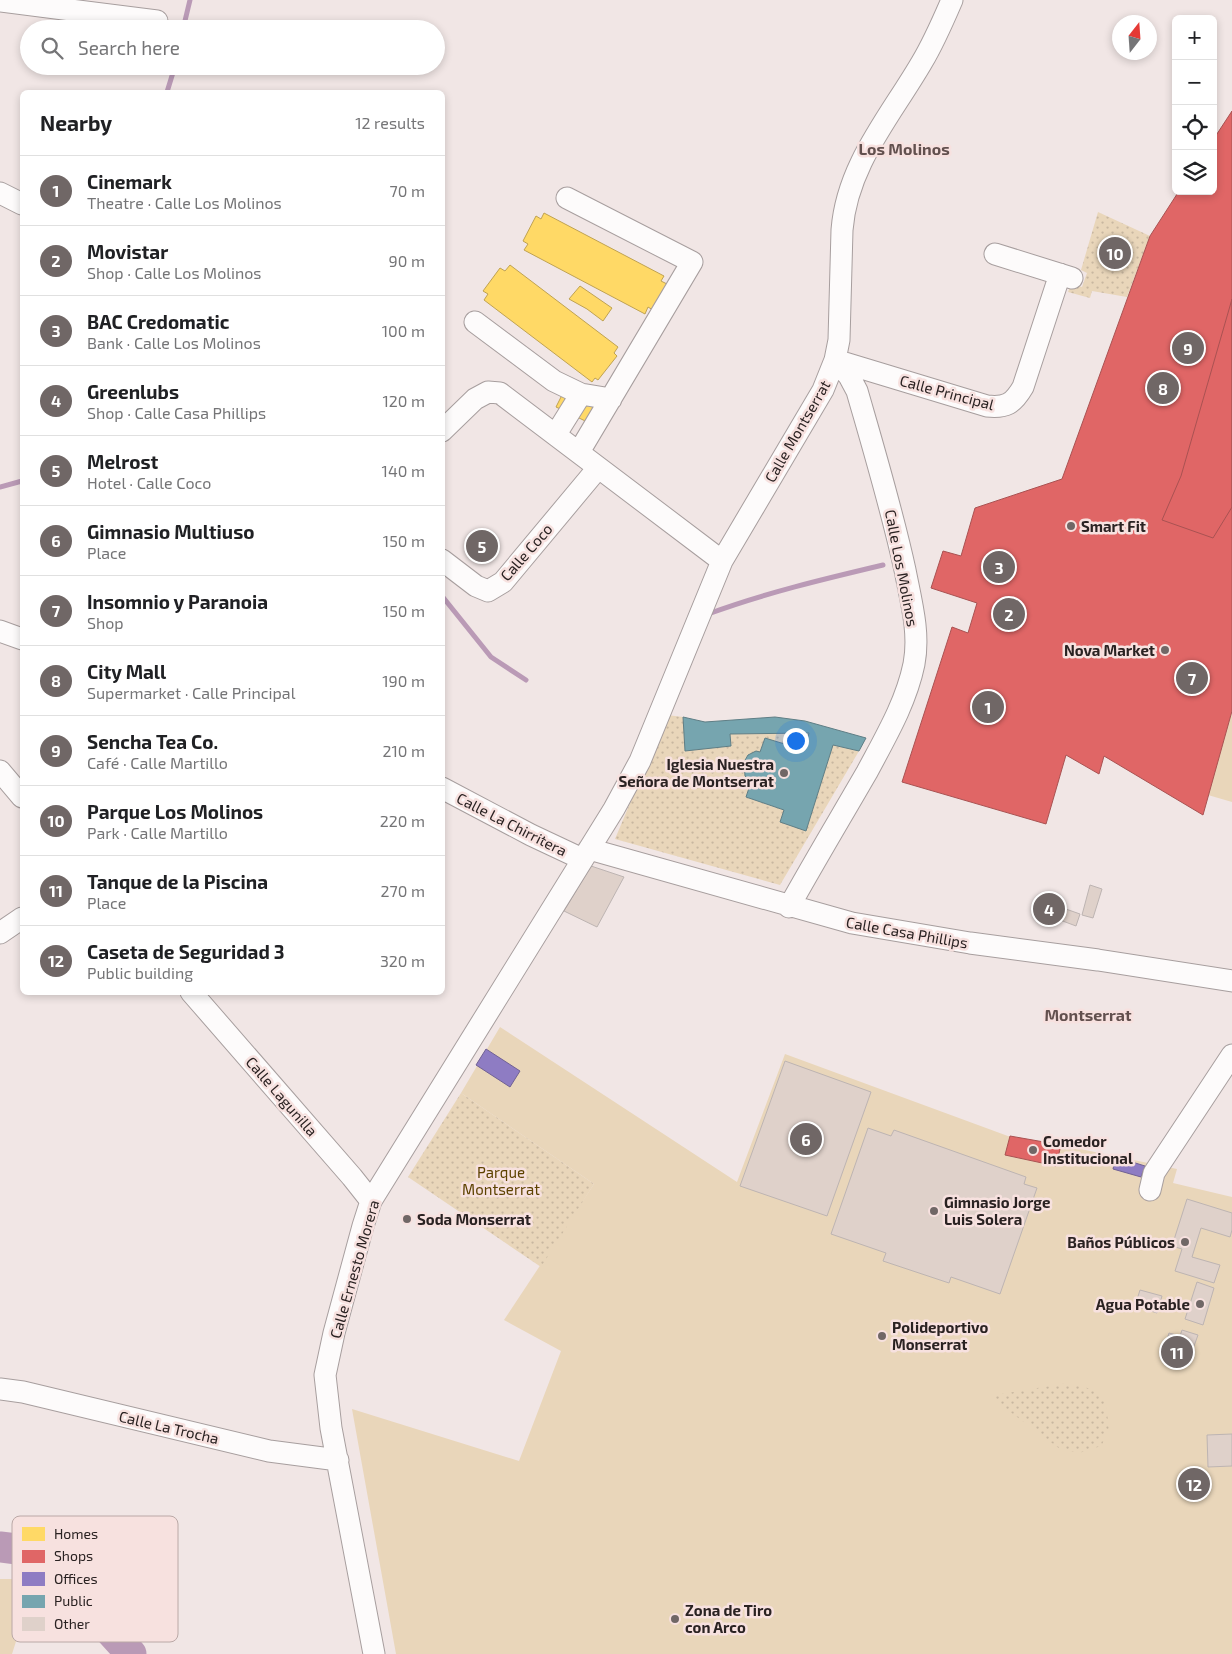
<!DOCTYPE html>
<html lang="en">
<head>
<meta charset="utf-8">
<style>
	body { margin:0; font-family:"Exo 2",sans-serif; background:#f6f6f6; color:#202124 }
	.controls { position:absolute; right:15px; top:15px; display:grid; overflow:hidden; border-radius:8px; box-shadow:0 2px 8px #0003 }
	.controls button { width:45px; height:45px; display:grid; place-items:center; padding:0; border:0; border-bottom:1px solid #e0e0e0; background:#fff; color:#202124; font:25px sans-serif }
	.compass { position:absolute; left:1112px; top:15px; width:45px; height:45px; border-radius:50%; background:#fff; box-shadow:0 2px 8px #0003; rotate:17deg }
	.you { position:absolute; left:795px; top:740px; width:18px; height:18px; margin:-12px; border:4px solid #fff; border-radius:50%; background:#1a73e8; box-shadow:0 0 0 8px #1a73e833 }
	.badge { display:grid; place-items:center; width:32px; height:32px; border-radius:50%; background:#706766; color:#fff; font-size:16px; font-weight:700 }
	.pin { position:absolute; translate:-50% -50%; border:2px solid #fff; box-shadow:0 1px 5px #0006 }
	.list { margin:0; padding:0; list-style:none }
	h2 { display:flex; justify-content:space-between; align-items:center; height:65px; margin:0; padding:0 20px; font-size:21px }
	h2 small { font-size:16px; font-weight:400; color:#757577 }
	.list li { display:grid; grid-template-columns:32px 1fr auto; gap:15px; align-items:center; box-sizing:border-box; height:70px; padding:0 20px; border-top:1px solid #e0e0e0 }
	.list b { display:block; font-size:19px; white-space:nowrap }
	.list p { margin:0; font-size:16px; white-space:nowrap; color:#757577 }
	.list em { font-size:16px; font-style:normal; color:#757577 }
	.icon { flex:none; width:28px; height:28px; fill:none; stroke:currentColor; stroke-width:2; stroke-linecap:round; stroke-linejoin:round }
	.map { position:relative; flex:none; width:1232px; height:1654px; overflow:hidden }
	.search { position:absolute; background:#fff; box-shadow:0 2px 8px #0003; left:20px; top:20px; width:425px; height:55px; display:flex; align-items:center; gap:12px; box-sizing:border-box; padding:0 18px; border-radius:28px; color:#757577; font-size:19px }
	.panel { position:absolute; background:#fff; box-shadow:0 2px 8px #0003; left:20px; top:90px; width:425px; height:905px; border-radius:8px }
	.map>svg:first-child { display:block }
	.grass { fill:#e9d6ba }
	.park { fill:url(#park-dots) }
	.homes { fill:#ffd966; stroke:#bfa252 }
	.shops { fill:#e06666; stroke:#a95252 }
	.offices { fill:#8e7cc3; stroke:#706193 }
	.public { fill:#76a5af; stroke:#5f7e85 }
	.lines { fill:none; stroke-linecap:round; stroke-linejoin:round }
	.stream { stroke:#ba9ab6; stroke-width:5 }
	.river { stroke:#ba9ab6; stroke-width:31 }
	.building { fill:#dfd1ca; stroke:#bdb4b2 }
	.street-casing { stroke:#a79e9e; stroke-width:23 }
	.street { stroke:#fdfbfb; stroke-width:21 }
	.poi-dot { fill:#706766; stroke:#f7e1df; stroke-width:2 }
	.labels { text-anchor:middle; dominant-baseline:central; stroke-width:5; stroke-linejoin:round; paint-order:stroke }
	.street-label { font-size:15px; fill:#2a2222; stroke:#f7e1df }
	.poi-label { font-size:15px; font-weight:bold; fill:#2a2222; stroke:#f7e1df; text-anchor:start }
	.park-label { font-size:15px; fill:#5d4200; stroke:#f7e1df }
	.neighbourhood-label { font-size:16px; font-weight:bold; fill:#62504e; stroke:#f7e1df }
	.key { fill:#f7e1df; stroke:#baa8a6; stroke-width:1 }
	.key-label { font-size:14px; fill:#2a2222 }
</style>
</head>
<body>
<div class="map">
<svg width="1232" height="1654" viewBox="0 0 1232 1654">
	<defs>
		<pattern id="park-dots" width="8" height="8" patternUnits="userSpaceOnUse" patternTransform="scale(1.25)"><rect width="8" height="8" fill="#e9d6ba"/><path d="M2 2h.1M6 6h.1" fill="none" stroke="#c8b7a0" stroke-width="1.8" stroke-linecap="round"/></pattern>
	</defs>
	<rect width="100%" height="100%" fill="#f1e6e5"/>
	<path class="grass" d="M1232,711V802L1208,795Z
		M500,1027L737,1182L785,1054L1016,1139L1061,1145L1177,1169L1173,1183L1232,1197V1654H396L352,1409L519,1461L561,1351L504,1320L594,1184L461,1093Z
		M0,1579H36L12,1654H0Z"/>
	<path class="park" d="M1098,212L1150,236L1127,297L1092,291L1090,298L1068,292L1071,284L1082,287L1087,273L1081,270Z
		M667,715L683,717L731,745L730,734L809,733L804,750L765,738L760,752C741,751 740,771 751,782L746,797L784,810L780,822L833,745L859,751L780,885L615,839Z
		M461,1093L594,1184L541,1267L408,1177Z
		M1068,1383L1095,1390L1104,1398L1107,1412L1109,1431L1101,1446L1079,1453L1060,1449L989,1396Z"/>
	<path class="homes" d="M544,213L664,276L661,281L667,284L653,310L648,307L645,314L524,250L528,244L523,241L536,216L541,219Z
		M510,265L618,347L614,353L617,356L598,380L595,378L592,382L484,300L488,294L483,291L500,268L505,271Z
		M580,286L612,308L603,321L587,309L569,299Z
		M563,393L609,415L602,429L556,407Z"/>
	<path class="shops" d="M1232,111V711L1203,815L1104,756L1099,774L1066,755L1046,824L902,782L952,627L968,633L977,603L931,588L943,551L961,556L975,508L1062,479L1150,236L1179,191H1213V140Z
		M1232,299V507L1213,538L1162,520L1181,476Z
		M1043,901L1058,906L1054,918L1040,913Z
		M1058,906L1063,908L1060,920L1054,918Z
		M1010,1136L1061,1145L1056,1166L1005,1155Z"/>
	<path class="offices" d="M486,1049L520,1071L510,1087L476,1065Z
		M1116,1157L1145,1166L1141,1177L1113,1169Z"/>
	<path class="public" d="M683,717L705,722L775,717L805,721L866,738L859,751L833,745L806,831L780,822L784,810L746,797L751,782L745,776L744,762L748,755L756,751L760,752L765,738L804,750L809,733L730,734L731,746L685,751Z
		M1187,1473L1206,1480L1201,1495L1181,1489Z"/>
	<g class="lines">
		<path class="stream" d="M183,29L190,0
			M167,92L175,66
			M0,487L22,481
			M442,596L491,657L526,680
			M708,614C765,593 824,579 883,565"/>
		<path class="river" d="M0,1547L25,1550L47,1561L131,1654"/>
	</g>
	<path class="building" d="M591,866L624,877L597,927L564,911Z
		M1090,885L1102,889L1093,918L1082,915Z
		M1063,908L1080,914L1076,926L1060,920Z
		M785,1061L871,1092L827,1216L740,1186Z
		M868,1128L891,1136L894,1130L1026,1177L1024,1184L1037,1188L1000,1294L951,1277L949,1283L883,1261L886,1253L831,1234Z
		M1187,1199L1232,1213V1230L1230,1237L1201,1228L1192,1257L1220,1265L1214,1283L1175,1271L1182,1249L1172,1246Z
		M1197,1282L1214,1288L1203,1325L1185,1319Z
		M1140,1290L1162,1296L1157,1313L1135,1306Z
		M1182,1330L1198,1335L1194,1346L1192,1345L1186,1365L1161,1357L1169,1333L1180,1336Z
		M1232,1434V1466L1208,1467L1207,1435Z"/>
	<g class="lines">
		<defs>
			<path id="street" d="M0,1L157,21
				M0,193L22,204
				M567,198L692,262L579,452
				M995,254L1072,278
				M475,322L554,381L581,394L611,399
				M835,360L987,406C1006,408 1013,404 1023,387L1060,274
				M442,431L475,399L488,392L500,393L722,561
				M556,434L581,394
				M442,560L476,586L488,591L503,582L598,468
				M0,631L22,639
				M0,771L22,797
				M442,788L531,835L582,859
				M589,849L852,923L970,943L1098,960L1232,981
				M789,907C814,862 841,817 867,772C885,738 906,703 914,664C920,633 911,601 905,570C892,510 874,450 857,391L849,376L835,360
				M0,933L22,918
				M191,992L352,1177L371,1201
				M1150,1190L1154,1173L1232,1055
				M0,1389L23,1392L269,1451L338,1460
				M374,1654L331,1428L325,1375L334,1333L363,1226L371,1201L614,809L640,761L722,561L823,390L835,360L839,340L842,230C847,165 890,117 922,62C934,42 943,21 952,0"/>
		</defs>
		<use href="#street" class="street-casing"/>
		<use href="#street" class="street"/>
	</g>
	<g class="poi-dot">
		<circle cx="1071" cy="526" r="5"/>
		<circle cx="1165" cy="650" r="5"/>
		<circle cx="784" cy="773" r="5"/>
		<circle cx="1033" cy="1150" r="5"/>
		<circle cx="934" cy="1211" r="5"/>
		<circle cx="407" cy="1219" r="5"/>
		<circle cx="1185" cy="1242" r="5"/>
		<circle cx="1200" cy="1304" r="5"/>
		<circle cx="882" cy="1336" r="5"/>
		<circle cx="675" cy="1619" r="5"/>
	</g>
	<g class="labels">
		<g class="street-label">
			<text transform="translate(947 392) rotate(15)">Calle Principal</text>
			<text transform="translate(797 431) rotate(-60)">Calle Montserrat</text>
			<text transform="translate(526 552) rotate(-49)">Calle Coco</text>
			<text transform="translate(902 568) rotate(79)">Calle Los Molinos</text>
			<text transform="translate(512 824) rotate(27)">Calle La Chirritera</text>
			<text transform="translate(907 932) rotate(10)">Calle Casa Phillips</text>
			<text transform="translate(282 1096) rotate(49)">Calle Lagunilla</text>
			<text transform="translate(354 1269) rotate(-74)">Calle Ernesto Morera</text>
			<text transform="translate(169 1427) rotate(13)">Calle La Trocha</text>
		</g>
		<g class="poi-label">
			<text x="1081" y="526">Smart Fit</text>
			<text x="1155" y="650" text-anchor="end">Nova Market</text>
			<text x="774" y="764" text-anchor="end">Iglesia Nuestra<tspan x="774" dy="17">Señora de Montserrat</tspan></text>
			<text x="1043" y="1141">Comedor<tspan x="1043" dy="17">Institucional</tspan></text>
			<text x="944" y="1202">Gimnasio Jorge<tspan x="944" dy="17">Luis Solera</tspan></text>
			<text x="417" y="1219">Soda Monserrat</text>
			<text x="1175" y="1242" text-anchor="end">Baños Públicos</text>
			<text x="1190" y="1304" text-anchor="end">Agua Potable</text>
			<text x="892" y="1327">Polideportivo<tspan x="892" dy="17">Monserrat</tspan></text>
			<text x="685" y="1610">Zona de Tiro<tspan x="685" dy="17">con Arco</tspan></text>
		</g>
		<g class="park-label">
			<text x="501" y="1172">Parque<tspan x="501" dy="17">Montserrat</tspan></text>
		</g>
		<g class="neighbourhood-label">
			<text x="904" y="148">Los Molinos</text>
			<text x="1088" y="1014">Montserrat</text>
		</g>
	</g>
	<rect x="12" y="1516" width="166" height="126" rx="8" class="key"/>
	<rect x="22" y="1527" width="23" height="14" fill="#ffd966"/>
	<rect x="22" y="1550" width="23" height="13" fill="#e06666"/>
	<rect x="22" y="1572" width="23" height="14" fill="#8e7cc3"/>
	<rect x="22" y="1595" width="23" height="13" fill="#76a5af"/>
	<rect x="22" y="1617" width="23" height="14" fill="#dfd1ca"/>
	<g class="key-label">
		<text x="54" y="1539">Homes</text>
		<text x="54" y="1561">Shops</text>
		<text x="54" y="1584">Offices</text>
		<text x="54" y="1606">Public</text>
		<text x="54" y="1629">Other</text>
	</g>
</svg>
<div class="controls">
<button>+</button>
<button>−</button>
<button><svg class="icon" aria-label="locate" viewBox="0 0 24 24"><circle cx="12" cy="12" r="6"/><path d="M12 2v4M12 18v4M2 12h4M18 12h4"/></svg></button>
<button><svg class="icon" aria-label="layers" viewBox="0 0 24 24"><path d="M12 4l9 5-9 5-9-5zM3 14l9 5 9-5"/></svg></button>
</div>
<svg class="compass" viewBox="-18 -18 36 36"><path d="M0-13l5 13h-10z" fill="#e53935"/><path d="M0 13l5-13h-10z" fill="#757577"/></svg>
<div class="you"></div>
<div class="pin badge" style="left:988px;top:707px">1</div>
<div class="pin badge" style="left:1009px;top:614px">2</div>
<div class="pin badge" style="left:999px;top:567px">3</div>
<div class="pin badge" style="left:1049px;top:909px">4</div>
<div class="pin badge" style="left:482px;top:546px">5</div>
<div class="pin badge" style="left:806px;top:1139px">6</div>
<div class="pin badge" style="left:1192px;top:678px">7</div>
<div class="pin badge" style="left:1163px;top:388px">8</div>
<div class="pin badge" style="left:1188px;top:348px">9</div>
<div class="pin badge" style="left:1115px;top:253px">10</div>
<div class="pin badge" style="left:1177px;top:1352px">11</div>
<div class="pin badge" style="left:1194px;top:1484px">12</div>
<div class="search"><svg class="icon" aria-label="search" viewBox="0 0 24 24"><circle cx="10" cy="10" r="6"/><path d="M15 15l6 6"/></svg>Search here</div>
<section class="panel">
<h2>Nearby<small>12 results</small></h2>
<ul class="list">
<li><span class="badge">1</span><div><b>Cinemark</b><p>Theatre · Calle Los Molinos</p></div><em>70 m</em></li>
<li><span class="badge">2</span><div><b>Movistar</b><p>Shop · Calle Los Molinos</p></div><em>90 m</em></li>
<li><span class="badge">3</span><div><b>BAC Credomatic</b><p>Bank · Calle Los Molinos</p></div><em>100 m</em></li>
<li><span class="badge">4</span><div><b>Greenlubs</b><p>Shop · Calle Casa Phillips</p></div><em>120 m</em></li>
<li><span class="badge">5</span><div><b>Melrost</b><p>Hotel · Calle Coco</p></div><em>140 m</em></li>
<li><span class="badge">6</span><div><b>Gimnasio Multiuso</b><p>Place</p></div><em>150 m</em></li>
<li><span class="badge">7</span><div><b>Insomnio y Paranoia</b><p>Shop</p></div><em>150 m</em></li>
<li><span class="badge">8</span><div><b>City Mall</b><p>Supermarket · Calle Principal</p></div><em>190 m</em></li>
<li><span class="badge">9</span><div><b>Sencha Tea Co.</b><p>Café · Calle Martillo</p></div><em>210 m</em></li>
<li><span class="badge">10</span><div><b>Parque Los Molinos</b><p>Park · Calle Martillo</p></div><em>220 m</em></li>
<li><span class="badge">11</span><div><b>Tanque de la Piscina</b><p>Place</p></div><em>270 m</em></li>
<li><span class="badge">12</span><div><b>Caseta de Seguridad 3</b><p>Public building</p></div><em>320 m</em></li>
</ul>
</section>
</div>
</body>
</html>
